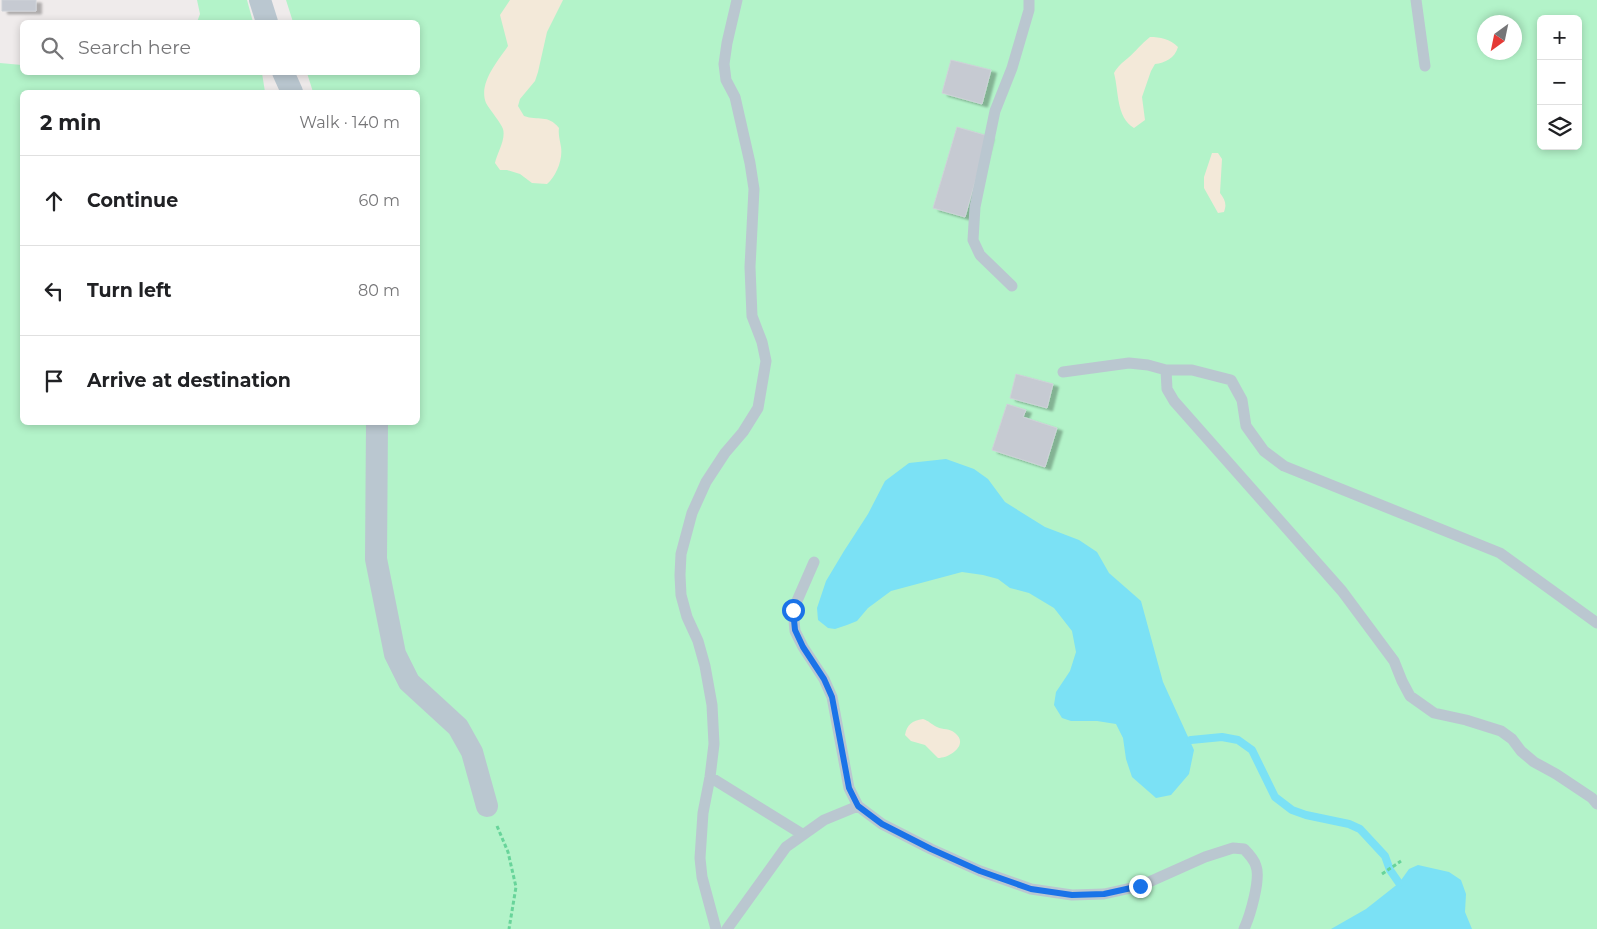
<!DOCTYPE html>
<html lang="en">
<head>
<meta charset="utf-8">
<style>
	body { margin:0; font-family:Montserrat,sans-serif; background:#f6f6f6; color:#202124 }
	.controls { position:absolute; right:15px; top:15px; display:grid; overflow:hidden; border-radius:8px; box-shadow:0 2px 8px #0003 }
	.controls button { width:45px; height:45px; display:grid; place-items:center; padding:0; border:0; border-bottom:1px solid #e0e0e0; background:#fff; color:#202124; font:25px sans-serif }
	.compass { position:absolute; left:1477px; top:15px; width:45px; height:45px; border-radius:50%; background:#fff; box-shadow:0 2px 8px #0003; rotate:213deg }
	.stop { position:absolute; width:15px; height:15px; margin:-11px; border:4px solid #1a73e8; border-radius:50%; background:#fff }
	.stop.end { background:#1a73e8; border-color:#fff; box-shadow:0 1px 5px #0008 }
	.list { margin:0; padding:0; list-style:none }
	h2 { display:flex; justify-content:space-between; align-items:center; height:65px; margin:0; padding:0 20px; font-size:21px }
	h2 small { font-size:16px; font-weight:400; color:#757577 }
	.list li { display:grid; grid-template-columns:32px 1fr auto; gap:15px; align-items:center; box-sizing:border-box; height:90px; padding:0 20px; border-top:1px solid #e0e0e0 }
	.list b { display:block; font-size:19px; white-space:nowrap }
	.list em { font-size:16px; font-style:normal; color:#757577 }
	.icon { flex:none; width:28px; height:28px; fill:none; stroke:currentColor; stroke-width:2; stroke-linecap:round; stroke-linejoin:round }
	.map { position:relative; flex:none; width:1597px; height:929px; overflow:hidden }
	.search { position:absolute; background:#fff; box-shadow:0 2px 8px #0003; left:20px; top:20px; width:400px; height:55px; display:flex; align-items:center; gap:12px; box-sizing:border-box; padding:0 18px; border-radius:8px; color:#757577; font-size:19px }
	.panel { position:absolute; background:#fff; box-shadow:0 2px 8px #0003; left:20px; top:90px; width:400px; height:335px; border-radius:8px }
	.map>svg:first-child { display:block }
	.green { fill:#b3f3c9; fill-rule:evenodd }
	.sand { fill:#f3e9d9 }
	.water { fill:#7be1f5 }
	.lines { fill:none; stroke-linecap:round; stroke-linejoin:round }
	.stream { stroke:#7be1f5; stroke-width:8 }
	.building { fill:#c6cad2; stroke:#ced2d8; filter:url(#shadow) }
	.path { stroke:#68d49a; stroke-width:3; stroke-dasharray:4 2.5; stroke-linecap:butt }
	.service { stroke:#bac7d0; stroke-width:11 }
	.minor { stroke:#bac7d0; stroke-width:22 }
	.route { stroke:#1a73e8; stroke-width:6 }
</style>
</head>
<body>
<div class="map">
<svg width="1597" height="929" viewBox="0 0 1597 929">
	<defs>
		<filter id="shadow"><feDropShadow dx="5.5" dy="3" stdDeviation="1" flood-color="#0004"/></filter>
	</defs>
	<rect width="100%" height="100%" fill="#efebeb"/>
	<path class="green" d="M197,0H247L253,22H197L200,14Z
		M286,0H1597V929H0V63L22,65V72L262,73L265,92H22V422H418V92H313L307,73L418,72V22H293ZM1541,19H1578V146H1541ZM1484,22H1514V52H1484Z"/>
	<path class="sand" d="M510,0H563L547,32L538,72L535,81L520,99L518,106L524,116C538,121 548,114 559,128C558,135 560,140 561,147C563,160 556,176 547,184L532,183L520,174L507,170H500L495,163C497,153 506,140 503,129C501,123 490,110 486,103C478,83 498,61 508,46L500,15Z
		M1150,37C1160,37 1170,39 1178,47C1175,58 1165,63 1155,64L1151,71L1142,97L1145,120L1134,128C1116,117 1119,92 1114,73C1118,66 1122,63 1128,58C1136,51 1141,44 1150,37Z
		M1212,153H1218L1222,159L1220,193C1225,200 1227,204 1224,212L1218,213L1204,188V177Z
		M923,719C929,721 931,724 937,727C943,730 950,728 955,733C969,744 951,758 938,758L925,745L911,741L905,735C907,724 912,721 923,719Z"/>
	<path class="water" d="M946,459L974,469L988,479L1005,502L1045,527L1079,540L1097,552L1109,573L1141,601L1163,682L1194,750L1189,774L1171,795L1156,798L1132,777L1126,759L1123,738L1116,724L1097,721H1071L1062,718L1054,705L1056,692L1070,671L1076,652L1072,631L1054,608L1029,593L1010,588L998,579L983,575L962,572L891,591L868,608L857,621L847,625L835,629L828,628L818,620L817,608L826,581L844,551L868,514L885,481L909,463Z
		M1418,865L1449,872L1461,880L1466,894L1465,912L1472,929H1331L1366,909L1399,883L1409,869Z"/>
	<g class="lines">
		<path class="stream" d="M1191,740L1222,737L1238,740L1252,750L1275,797L1292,810L1306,815L1349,824L1360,829L1385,856L1390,870L1399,883"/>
	</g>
	<path class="building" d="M2,0H36V11H2Z
		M951,60L991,70L982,104L942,93Z
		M957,127L988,136L965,217L933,208Z
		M1016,374L1053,384L1047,408L1010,398Z
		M1007,404L1026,410L1023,417L1057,428L1045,467L992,450Z"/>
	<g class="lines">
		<path class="path" d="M497,826L508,852L516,887L509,929
			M1382,874L1401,861"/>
		<path class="service" d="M1416,0L1425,66
			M1012,286L980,255L973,240L975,207L995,111L1012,68L1029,10V0
			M1166,370L1167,389L1174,401L1342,591L1394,661L1402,681L1410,696L1434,713L1466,720L1501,731L1512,739L1521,751L1534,762L1556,774L1592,798L1597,804
			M1063,372L1129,363L1148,365L1166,370H1192L1231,380L1242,400L1246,426L1264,451L1284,466L1500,553L1597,623
			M814,562L793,610L795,631L803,647L824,679L832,697L849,788L858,806L882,824L931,849L980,871L1031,889L1072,895L1104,894L1140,886L1205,857L1233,848L1244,849C1249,854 1254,859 1256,866C1261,879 1250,916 1244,929
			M710,777L802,834
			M716,929L702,877L700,858L703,813L710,777L714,744L712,705L705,666L698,641L687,617L681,595L680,575L681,554L692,513L706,482L725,453L743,432L758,408L766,361L762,342L752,316L750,267L754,189L750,163L735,97L726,80L724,64L727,43L737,0
			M727,929L786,847L824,820L858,806"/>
		<path class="minor" d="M260,0L267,22
			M283,72L292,92
			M377,422L376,559L395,654L409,682L458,727L472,752L487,806"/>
	</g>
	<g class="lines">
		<path class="route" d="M793,610L795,630L803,647L824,679L832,697L849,788L858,806L882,824L931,849L980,871L1031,889L1072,895L1104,894L1140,886"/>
	</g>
</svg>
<div class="controls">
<button>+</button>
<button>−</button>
<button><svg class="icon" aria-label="layers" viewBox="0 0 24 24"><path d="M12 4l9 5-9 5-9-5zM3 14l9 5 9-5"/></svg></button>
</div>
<svg class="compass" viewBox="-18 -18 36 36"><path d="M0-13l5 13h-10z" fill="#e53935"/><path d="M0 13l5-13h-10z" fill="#757577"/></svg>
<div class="stop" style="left:793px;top:610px"></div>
<div class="stop end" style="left:1140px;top:886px"></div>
<div class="search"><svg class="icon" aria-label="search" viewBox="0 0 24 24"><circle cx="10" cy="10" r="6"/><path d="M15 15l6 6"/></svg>Search here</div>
<section class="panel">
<h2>2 min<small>Walk · 140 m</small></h2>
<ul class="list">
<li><svg class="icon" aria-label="ahead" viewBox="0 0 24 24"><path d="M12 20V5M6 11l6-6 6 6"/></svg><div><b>Continue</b></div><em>60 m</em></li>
<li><svg class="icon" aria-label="left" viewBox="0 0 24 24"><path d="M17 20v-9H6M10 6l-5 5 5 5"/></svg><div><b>Turn left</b></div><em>80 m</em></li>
<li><svg class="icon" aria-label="arrive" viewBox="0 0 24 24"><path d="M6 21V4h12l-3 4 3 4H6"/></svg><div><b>Arrive at destination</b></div></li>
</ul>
</section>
</div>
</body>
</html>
